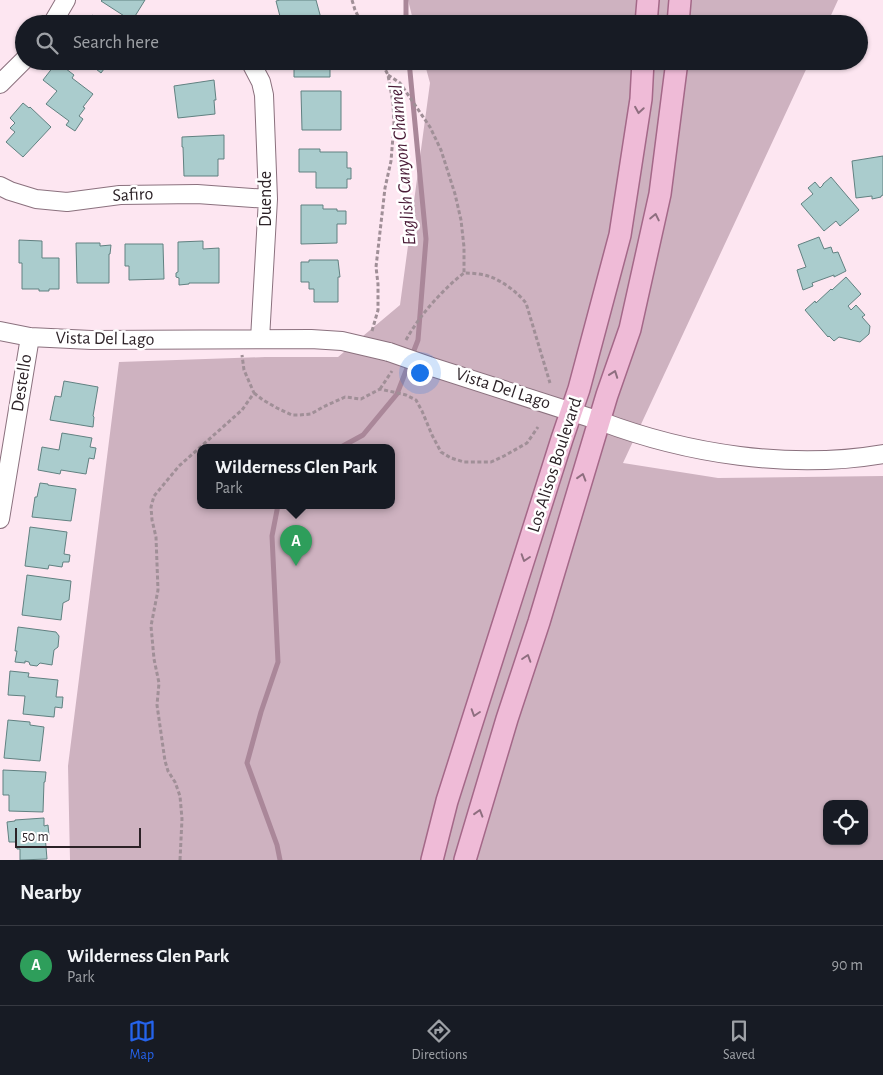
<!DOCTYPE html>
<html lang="en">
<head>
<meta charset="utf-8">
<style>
	body { margin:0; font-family:"Alegreya Sans",sans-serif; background:#242831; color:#f1f3f6 }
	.controls { position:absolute; right:15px; bottom:15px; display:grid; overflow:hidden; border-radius:10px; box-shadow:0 1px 4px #0004 }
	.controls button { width:45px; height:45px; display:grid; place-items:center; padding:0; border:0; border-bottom:1px solid #363941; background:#171b24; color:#f1f3f6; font:25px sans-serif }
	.scale { position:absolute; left:15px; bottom:12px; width:126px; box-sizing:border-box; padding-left:5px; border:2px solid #2c2227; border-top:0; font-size:14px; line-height:18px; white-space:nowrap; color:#2c2227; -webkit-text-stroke:4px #fff; paint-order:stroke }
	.you { position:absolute; left:419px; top:372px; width:18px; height:18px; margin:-12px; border:4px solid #fff; border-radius:50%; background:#1a73e8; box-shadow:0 0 0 8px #1a73e833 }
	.badge { display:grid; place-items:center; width:32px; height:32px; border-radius:50%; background:#2563eb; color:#fff; font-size:16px; font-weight:700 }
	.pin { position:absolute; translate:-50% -41px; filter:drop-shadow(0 1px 2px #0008) }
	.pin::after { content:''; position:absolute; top:26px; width:18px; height:15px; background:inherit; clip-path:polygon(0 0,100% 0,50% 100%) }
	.popup { position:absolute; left:197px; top:444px; width:198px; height:65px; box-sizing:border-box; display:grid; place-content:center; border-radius:10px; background:#171b24; filter:drop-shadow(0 1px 4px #0005); font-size:16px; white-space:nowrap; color:#9ea1a6 }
	.popup b { font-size:19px; color:#f1f3f6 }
	.popup::after { content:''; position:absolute; left:50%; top:100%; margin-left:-10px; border:10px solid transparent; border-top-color:#171b24 }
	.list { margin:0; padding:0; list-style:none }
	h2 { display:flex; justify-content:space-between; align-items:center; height:65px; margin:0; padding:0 20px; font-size:21px }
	h2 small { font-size:16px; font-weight:400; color:#9ea1a6 }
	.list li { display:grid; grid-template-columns:32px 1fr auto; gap:15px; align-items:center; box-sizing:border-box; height:80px; padding:0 20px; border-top:1px solid #363941 }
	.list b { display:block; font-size:19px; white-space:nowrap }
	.list p { margin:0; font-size:16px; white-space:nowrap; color:#9ea1a6 }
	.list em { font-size:16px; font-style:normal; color:#9ea1a6 }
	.icon { flex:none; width:28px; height:28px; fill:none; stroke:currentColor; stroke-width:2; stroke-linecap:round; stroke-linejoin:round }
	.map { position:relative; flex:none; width:883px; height:860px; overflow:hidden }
	.search { position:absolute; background:#171b24; box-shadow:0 1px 4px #0004; left:15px; right:15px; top:15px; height:55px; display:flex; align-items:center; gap:12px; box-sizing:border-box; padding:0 18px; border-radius:28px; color:#9ea1a6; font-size:19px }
	.sheet { height:145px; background:#171b24 }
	nav { display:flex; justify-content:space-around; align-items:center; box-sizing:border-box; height:70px; border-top:1px solid #363941; background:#171b24; font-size:14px; color:#9ea1a6 }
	nav a { display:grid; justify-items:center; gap:2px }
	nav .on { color:#2563eb }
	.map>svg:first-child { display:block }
	.green { fill:#ceb2c0; fill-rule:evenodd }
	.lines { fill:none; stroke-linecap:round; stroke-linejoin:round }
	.stream { stroke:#aa8799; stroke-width:5 }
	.building { fill:#aacccd; stroke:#618181 }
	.minor-casing { stroke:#8b717e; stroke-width:20 }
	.major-casing { stroke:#a46888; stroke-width:24 }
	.path { stroke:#a08f97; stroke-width:3; stroke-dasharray:4 2.5; stroke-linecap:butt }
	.minor { stroke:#fff; stroke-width:18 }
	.major { stroke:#efbbd7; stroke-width:21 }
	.minor-bridge-casing { stroke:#8b717e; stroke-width:20; stroke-linecap:butt }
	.minor-bridge { stroke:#fff; stroke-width:18 }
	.oneway { stroke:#8e6e7f }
	.labels { text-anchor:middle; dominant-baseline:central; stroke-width:5; stroke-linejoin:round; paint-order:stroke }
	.street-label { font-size:18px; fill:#2c2227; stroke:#fff }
	.water-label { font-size:19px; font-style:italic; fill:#491a36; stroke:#fff }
</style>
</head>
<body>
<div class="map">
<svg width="883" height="860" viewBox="0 0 883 860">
	<rect width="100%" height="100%" fill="#fde6f1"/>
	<path class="green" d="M408,0H838L827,24H414Z
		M424,61H810L623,463L718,478L883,476V860H70L68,766L119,362L265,357H338L400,305L430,83ZM201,447H391V505H201ZM827,804H864V841H827Z"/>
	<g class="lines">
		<path class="stream" d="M406,24V0
			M341,447L363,435L397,394L418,340L426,239L409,61
			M278,505L272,536L278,662L261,712L247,763L277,845L280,860"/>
	</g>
	<path class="building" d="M102,0H145L132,21L101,1Z
		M280,0H316L322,22L316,24H282L276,1Z
		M92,15L101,21L100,22L102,24H86Z
		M86,61H110L101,73Z
		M294,61H330V77H294Z
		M57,62L74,75L72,78L93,94L83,107L85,108L79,116L83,119L75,131L66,125L69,121L46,104L57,91L43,80Z
		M214,80L216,100H214L215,114L178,118L174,86Z
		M301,91H341V130H302Z
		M23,103L29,108L30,107L51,127L23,157L6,142L15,132L10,128L15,123L10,118Z
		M224,135V159H218V176H184L183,147H182V137Z
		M299,149H320V152H347V168H351V179H347V188H316V172H299Z
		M883,156V195L881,196V197L872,199V196L856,198L852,161Z
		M831,177L859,210L840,226L836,221L824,231L801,204L813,194L808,188L815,182L820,188L823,185V184Z
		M301,205H323V209H337V211H346V224H337V243L301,244Z
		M819,237L824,249L831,247L833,253L838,252L846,271L834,277V275L812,283L813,286L803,290L797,270L806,267L798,245Z
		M19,240L42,241V258H59V289H49V291H39V289H22V263H19Z
		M203,241V249L219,248V283H189V284L179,285V278L176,277V273L178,272V242Z
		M76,243H100V246L111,245L110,254H109V283H77Z
		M125,244H163L164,279L129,280V266H125Z
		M309,260H338L340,277H338V302H314V289H309V282H301V262H309Z
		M846,277L861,294L848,306L851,310L856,305L865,315L862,317L870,326L869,334L860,342L839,337L834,341L829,336L828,337L805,310L815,301L816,303L831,289L832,290Z
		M64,381L98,387L93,416L94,417L93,427L50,420L55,396L61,397Z
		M62,433L92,438L90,447L96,448L94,459L89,458L86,474L61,470L60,474L38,470L42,447L59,450Z
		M40,483L48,484V485L76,489L71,521L32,517L35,497H37Z
		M30,527L67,532L64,554L70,555L69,562H63L62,567L49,565L48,569L25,566Z
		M27,575L71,581L69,600L63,603L61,620L22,615Z
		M18,627L56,632L59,636L58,647L54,650L52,665L40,663L37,666L30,665L29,662L25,661V663L15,662L17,651H15Z
		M10,671L29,673L28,677L58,680L56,697H63L62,708L55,707L54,717L23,714L25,696L8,695Z
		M8,720L30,722V725L44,727L40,761L4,758Z
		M3,770L46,772L45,782H44L43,812L9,811V795H3Z
		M44,818V826L48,825L49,835H45L47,859L20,860V849H17L16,842H9L7,822L15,821V820Z"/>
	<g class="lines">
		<defs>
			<path id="minor" d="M52,24L66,0
				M250,61L261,82L264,95L268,199L260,339
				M0,84L24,60
				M0,186L10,191L36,199L67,202L120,195L197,194L268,199
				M0,331L30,337L91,340L311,339L342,341L389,352
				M429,366L600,421C687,454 790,470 883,454
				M0,519L30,337"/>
			<path id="major" d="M646,24L648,0
				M678,24L680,0
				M432,860L447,801L562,439L579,389L620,235L641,99L643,61
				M465,860L507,719L539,622L607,395L630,329L660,194L677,61"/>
		</defs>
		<use href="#minor" class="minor-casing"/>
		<use href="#major" class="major-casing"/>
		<path class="path" d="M352,0L355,10L362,24
			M388,75L400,83L430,127L441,150L455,194L461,220L464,247V273
			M372,331L378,310V284L376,267L385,188L391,161L394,124L393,103L388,75L381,61
			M406,340C419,316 442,290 464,273C473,273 483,274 491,277C504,282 518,293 526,303L550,383
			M380,389L392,371
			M254,393L263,400L277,408L292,415H299L311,414L323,407L345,397L361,399L380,389L406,395L416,400L422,411L432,435L441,452L451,458L464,462H491L504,456L527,443L538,427
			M180,860L182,819L180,796L175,782L168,771L165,761L157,705L159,683L154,659L151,626L158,590L156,537L152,520L151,507L154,496L179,466L242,410L254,393L244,370L242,355"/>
		<use href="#minor" class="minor"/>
		<use href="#major" class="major"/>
		<defs>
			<path id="minor-bridge" d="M389,352L429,366"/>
		</defs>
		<use href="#minor-bridge" class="minor-bridge-casing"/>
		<use href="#minor-bridge" class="minor-bridge"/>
	</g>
	<defs><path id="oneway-chevron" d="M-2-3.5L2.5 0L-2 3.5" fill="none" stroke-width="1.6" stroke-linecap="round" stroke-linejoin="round" transform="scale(1.25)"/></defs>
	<g class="oneway">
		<use href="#oneway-chevron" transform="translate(639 110) rotate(99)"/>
		<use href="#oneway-chevron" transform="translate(655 217) rotate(-78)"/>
		<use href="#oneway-chevron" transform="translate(614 374) rotate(-70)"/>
		<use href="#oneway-chevron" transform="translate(582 477) rotate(-73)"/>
		<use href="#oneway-chevron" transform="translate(525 558) rotate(108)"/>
		<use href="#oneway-chevron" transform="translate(527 658) rotate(-72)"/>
		<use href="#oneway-chevron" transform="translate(475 713) rotate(108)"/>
		<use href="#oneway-chevron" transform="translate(479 813) rotate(-73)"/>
	</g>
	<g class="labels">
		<g class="street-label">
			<text transform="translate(133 195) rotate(-3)">Safiro</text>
			<text transform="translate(266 199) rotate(-90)">Duende</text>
			<text transform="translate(105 339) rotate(1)">Vista Del Lago</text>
			<text transform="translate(22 383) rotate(-81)">Destello</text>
			<text transform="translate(503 389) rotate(18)">Vista Del Lago</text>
			<text transform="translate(555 465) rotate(-72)">Los Alisos Boulevard</text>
		</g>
		<g class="water-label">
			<text transform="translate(403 165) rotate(-95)">English Canyon Channel</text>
		</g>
	</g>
</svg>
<div class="controls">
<button><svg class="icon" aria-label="locate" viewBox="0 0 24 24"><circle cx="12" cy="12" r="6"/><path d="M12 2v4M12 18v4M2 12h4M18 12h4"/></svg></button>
</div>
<div class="scale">50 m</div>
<div class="you"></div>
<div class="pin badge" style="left:296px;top:566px;background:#2e9e5b">A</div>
<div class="popup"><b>Wilderness Glen Park</b>Park</div>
<div class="search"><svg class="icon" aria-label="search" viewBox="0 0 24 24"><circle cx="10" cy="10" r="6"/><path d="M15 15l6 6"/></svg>Search here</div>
</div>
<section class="sheet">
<h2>Nearby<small></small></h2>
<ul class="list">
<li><span class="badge" style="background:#2e9e5b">A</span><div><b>Wilderness Glen Park</b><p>Park</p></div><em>90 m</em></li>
</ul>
</section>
<nav>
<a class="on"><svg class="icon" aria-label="map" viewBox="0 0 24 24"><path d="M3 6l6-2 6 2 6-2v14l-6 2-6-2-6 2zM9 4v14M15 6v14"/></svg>Map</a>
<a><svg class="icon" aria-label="directions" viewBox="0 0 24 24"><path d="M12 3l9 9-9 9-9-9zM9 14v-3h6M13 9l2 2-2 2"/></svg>Directions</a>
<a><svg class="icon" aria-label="saved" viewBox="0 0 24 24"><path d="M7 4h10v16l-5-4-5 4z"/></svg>Saved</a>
</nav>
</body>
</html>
